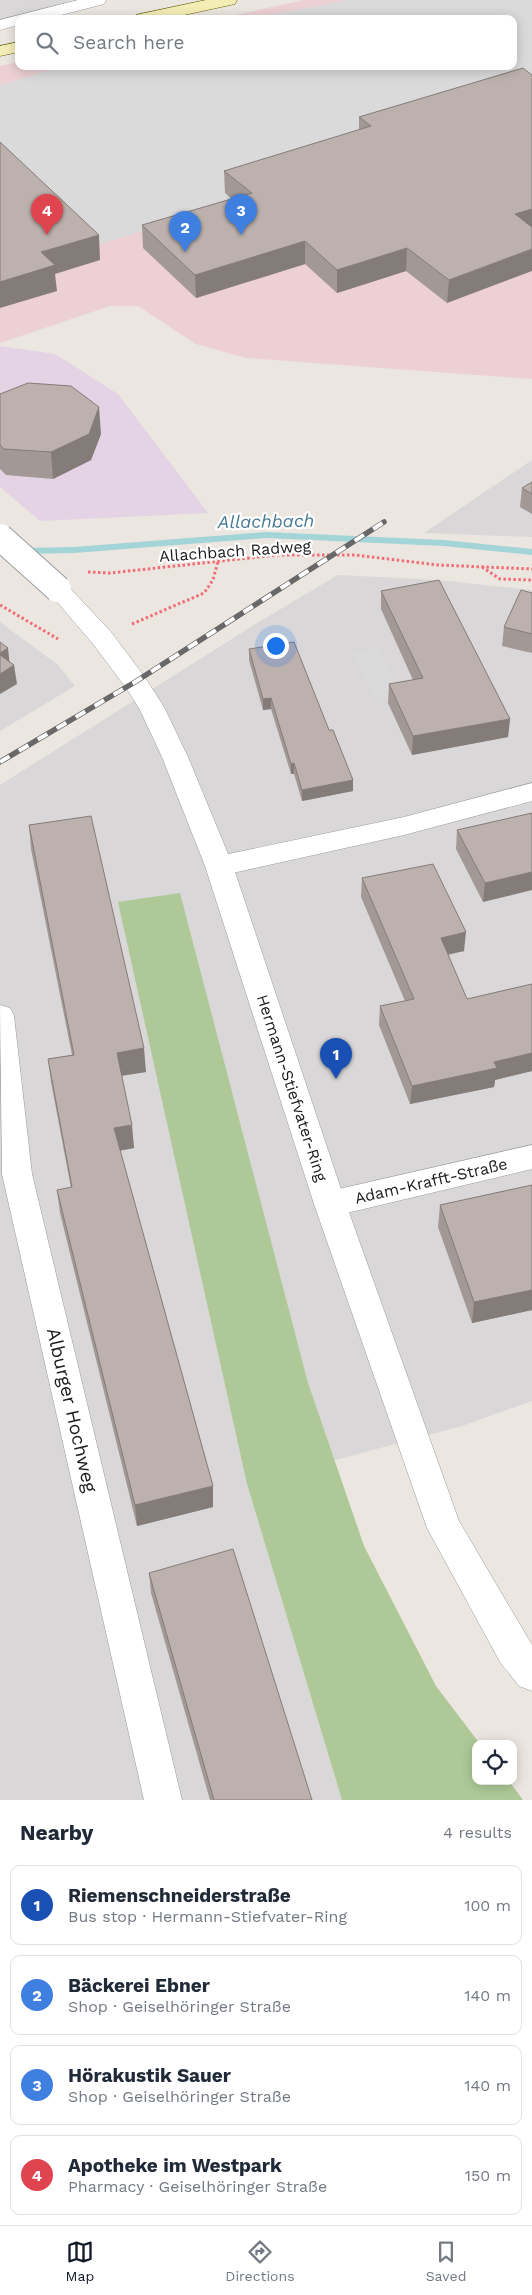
<!DOCTYPE html>
<html lang="en">
<head>
<meta charset="utf-8">
<style>
	body { margin:0; font-family:"Work Sans",sans-serif; background:#f6f6f7; color:#1f2937 }
	.controls { position:absolute; right:15px; bottom:15px; display:grid; overflow:hidden; border-radius:10px; box-shadow:0 2px 12px #0003 }
	.controls button { width:45px; height:45px; display:grid; place-items:center; padding:0; border:0; border-bottom:1px solid #e0e1e3; background:#fff; color:#1f2937; font:25px sans-serif }
	.you { position:absolute; left:275px; top:645px; width:18px; height:18px; margin:-12px; border:4px solid #fff; border-radius:50%; background:#1a73e8; box-shadow:0 0 0 8px #1a73e833 }
	.badge { display:grid; place-items:center; width:32px; height:32px; border-radius:50%; background:#111827; color:#fff; font-size:16px; font-weight:700 }
	.pin { position:absolute; translate:-50% -41px; filter:drop-shadow(0 1px 2px #0008) }
	.pin::after { content:''; position:absolute; top:26px; width:18px; height:15px; background:inherit; clip-path:polygon(0 0,100% 0,50% 100%) }
	.list { margin:0; padding:0; list-style:none }
	h2 { display:flex; justify-content:space-between; align-items:center; height:65px; margin:0; padding:0 20px; font-size:21px }
	h2 small { font-size:16px; font-weight:400; color:#747a83 }
	.list li { display:grid; grid-template-columns:32px 1fr auto; gap:15px; align-items:center; box-sizing:border-box; height:80px; margin:0 10px 10px; padding:0 10px; border:1px solid #e0e1e3; border-radius:10px }
	.list b { display:block; font-size:19px; white-space:nowrap }
	.list p { margin:0; font-size:16px; white-space:nowrap; color:#747a83 }
	.list em { font-size:16px; font-style:normal; color:#747a83 }
	.icon { flex:none; width:28px; height:28px; fill:none; stroke:currentColor; stroke-width:2; stroke-linecap:round; stroke-linejoin:round }
	.map { position:relative; flex:none; width:532px; height:1800px; overflow:hidden }
	.search { position:absolute; background:#fff; box-shadow:0 2px 12px #0003; left:15px; right:15px; top:15px; height:55px; display:flex; align-items:center; gap:12px; box-sizing:border-box; padding:0 18px; border-radius:10px; color:#747a83; font-size:19px }
	.sheet { height:425px; background:#fff }
	nav { display:flex; justify-content:space-around; align-items:center; box-sizing:border-box; height:70px; border-top:1px solid #e0e1e3; background:#fff; font-size:14px; color:#747a83 }
	nav a { display:grid; justify-items:center; gap:2px }
	nav .on { color:#111827 }
	.map>svg:first-child { display:block }
	.residential { fill:#d9d7d8 }
	.commercial { fill:#ecd0d3 }
	.industrial { fill:#e4d3e4 }
	.forest { fill:#aec997 }
	.parking { fill:#dadada }
	.lines { fill:none; stroke-linecap:round; stroke-linejoin:round }
	.stream { fill:#a3d4d7; fill-rule:evenodd }
	.minor-casing { stroke:#9b9b9b; stroke-width:1 }
	.tertiary-casing { stroke:#9b9b9b; stroke-width:1 }
	.secondary-casing { stroke:#68630b; stroke-width:1 }
	.path { stroke:#f06d75; stroke-width:3; stroke-dasharray:2.5 2.5; stroke-linecap:butt }
	.minor { fill:#fff; fill-rule:evenodd }
	.tertiary { fill:#fff; fill-rule:evenodd }
	.secondary { fill:#f4edb6; fill-rule:evenodd }
	.rail-casing { stroke:#686868; stroke-width:5.5 }
	.rail { stroke:#fff; stroke-width:4; stroke-dasharray:11; stroke-linecap:butt }
	.tertiary-bridge-casing { stroke:#9b9b9b; stroke-width:28; stroke-linecap:butt }
	.tertiary-bridge { stroke:#fff; stroke-width:26 }
	.wall { fill:#a29895 }
	.shaded-wall { fill:#847c79 }
	.building { fill:#bcb1ad; stroke:#847c79 }
	.labels { text-anchor:middle; dominant-baseline:central; stroke-width:4.5; stroke-linejoin:round; paint-order:stroke }
	.street-label { font-size:16px; fill:#1a1a1a; stroke:#fff }
	.water-label { font-size:18px; font-style:italic; fill:#487a94; stroke:#fff }
	.near-street-label { font-size:19px; fill:#1a1a1a; stroke:#fff }
</style>
</head>
<body>
<div class="map">
<svg width="532" height="1800" viewBox="0 0 532 1800">
	<rect width="100%" height="100%" fill="#ece6e0"/>
	<path class="residential" d="M0,0H72L0,21Z
		M532,460V537L424,533Z
		M338,575L438,580L532,590V1401L462,1426L247,1484L342,1800H0V785L257,623Z
		M0,622L58,665L75,686L0,731Z"/>
	<path class="commercial" d="M304,0H532V379L246,358L196,344L138,306H110L0,343V66L19,62V66H513V19H217Z"/>
	<path class="industrial" d="M0,346L55,354L118,394L208,513L40,521L0,487Z"/>
	<path class="forest" d="M180,893L308,1383L364,1546L436,1686L480,1744H476V1781H509L523,1800H342L247,1484L118,902Z"/>
	<path class="parking" d="M349,0H532V99L225,193L235,202L94,246L0,153V85L64,66H513V19H247Z
		M377,648L400,694L374,699L352,653Z"/>
	<g class="lines">
		<path class="stream" d="M266,532L444,540L532,549V555L444,546L266,538L74,553L17,554L12,551L17,548L74,547Z"/>
		<defs>
			<path id="minor" d="M78,0H106L104,4L46,19H19V25L0,30V20Z
				M532,783V801L404,835L219,876L209,873L205,866L209,859L219,856L404,817Z
				M0,1005L10,1008L14,1016L32,1174L182,1800H144L2,1174Z
				M532,1145V1169L330,1217L319,1213L314,1204L319,1195L330,1191Z"/>
			<path id="tertiary" d="M58,581L66,584L111,632L144,676L164,707L188,757L233,866L346,1204L459,1521L532,1645V1691L519,1686L500,1662L427,1528L314,1204L205,866L162,757L139,708L126,688L93,644L46,589L50,584Z"/>
			<path id="secondary" d="M206,0H237L235,4L166,19H134L136,15Z
				M19,42V52L0,56V46Z"/>
		</defs>
		<use href="#minor" class="minor-casing"/>
		<use href="#tertiary" class="tertiary-casing"/>
		<use href="#secondary" class="secondary-casing"/>
		<path class="path" d="M482,567L500,579L532,580
			M88,572L110,573L277,555H355L438,565L532,569
			M0,605L58,639
			M132,624L204,593L213,580L218,561"/>
		<use href="#minor" class="minor"/>
		<use href="#tertiary" class="tertiary"/>
		<use href="#secondary" class="secondary"/>
		<defs>
			<path id="rail" d="M0,762L135,682L384,522"/>
		</defs>
		<use href="#rail" class="rail-casing"/>
		<use href="#rail" class="rail"/>
		<defs>
			<path id="tertiary-bridge" d="M0,537L58,589"/>
		</defs>
		<use href="#tertiary-bridge" class="tertiary-bridge-casing"/>
		<use href="#tertiary-bridge" class="tertiary-bridge"/>
	</g>
	<path class="wall" d="M523,68L447,303L406,271L337,293L305,264L196,298L143,248L142,225L232,199L225,193L224,171L359,130V117Z
		M0,394L101,434L91,460L53,479L6,475L0,469Z
		M532,482V514L520,507L522,488Z
		M381,591L510,719L508,737L412,755L388,703L389,684L413,680L381,609Z
		M532,593V653L502,646L504,627Z
		M249,649L353,791L302,801L294,774H291L271,709L263,710L249,660Z
		M532,813L483,902L456,849L457,830Z
		M29,825L146,1072L122,1076L134,1148L120,1151L213,1486V1507L137,1526L60,1213L57,1190L71,1188L51,1082L48,1059L72,1055L31,849Z
		M362,878L464,951L448,955L467,999L532,984V1071L495,1080L494,1087L410,1104L379,1025L380,1006L405,1001L361,897Z
		M532,1185V1310L472,1323L438,1227L440,1205Z
		M149,1573L312,1800H210L151,1593Z"/>
	<path class="shaded-wall" d="M532,209V231L515,214Z
		M99,235L100,260L55,274L57,291L0,308V282L41,252Z
		M305,241V264L196,298L195,275Z
		M407,248L406,271L337,293V270Z
		M532,249V271L447,303L449,280Z
		M99,407L101,434L91,460L53,479L51,452Z
		M8,648L10,667L0,664V653Z
		M14,665L17,684L0,694V674Z
		M271,698V709L263,710V699Z
		M510,719L508,737L412,755L413,736Z
		M294,763V774H291V764Z
		M353,780V791L302,801V790Z
		M532,872V890L483,902L485,883Z
		M466,932L464,951L439,956L441,938Z
		M144,1048L146,1072L118,1076L117,1053Z
		M532,1053V1071L495,1080L494,1087L410,1104L412,1086L494,1062Z
		M132,1125L134,1148L116,1151L114,1128Z
		M532,1290V1310L472,1323L474,1302Z
		M213,1486V1507L137,1526L135,1505Z"/>
	<path class="building" d="M523,68L532,75V209L515,214L532,227V249L449,280L407,248L337,270L305,241L195,275L142,225L252,193L224,171L371,126L359,117Z
		M0,142L99,235L41,252L55,265L0,282Z
		M28,383L71,386L99,407L89,434L51,452L4,449L0,445V394Z
		M532,482V494L522,488Z
		M439,580L510,719L413,736L389,684L423,678L381,591Z
		M521,590L532,593V634L504,627Z
		M0,642L8,648L0,653Z
		M294,642L329,730H333L353,780L302,790L294,763L291,764L271,698L263,699L249,649Z
		M0,655L14,665L0,674Z
		M532,813V872L485,883L457,830Z
		M91,816L144,1048L117,1053L132,1125L114,1128L213,1486L135,1505L57,1190L72,1187L48,1059L74,1055L29,825Z
		M433,864L466,932L441,938L467,999L532,984V1053L494,1062L497,1068L412,1086L380,1006L414,999L362,878Z
		M532,1185V1290L474,1302L440,1205Z
		M233,1549L312,1800H214L149,1573Z"/>
	<g class="labels">
		<g class="street-label">
			<text transform="translate(235 551) rotate(-4)">Allachbach Radweg</text>
			<text transform="translate(292 1088) rotate(72)">Hermann-Stiefvater-Ring</text>
			<text transform="translate(431 1181) rotate(-13)">Adam-Krafft-Straße</text>
		</g>
		<g class="water-label">
			<text transform="translate(266 521) rotate(-1)">Allachbach</text>
		</g>
		<g class="near-street-label">
			<text transform="translate(72 1410) rotate(77)">Alburger Hochweg</text>
		</g>
	</g>
</svg>
<div class="controls">
<button><svg class="icon" aria-label="locate" viewBox="0 0 24 24"><circle cx="12" cy="12" r="6"/><path d="M12 2v4M12 18v4M2 12h4M18 12h4"/></svg></button>
</div>
<div class="you"></div>
<div class="pin badge" style="left:336px;top:1079px;background:#1a4fb4">1</div>
<div class="pin badge" style="left:185px;top:252px;background:#3f7fe0">2</div>
<div class="pin badge" style="left:241px;top:235px;background:#3f7fe0">3</div>
<div class="pin badge" style="left:47px;top:235px;background:#e0444e">4</div>
<div class="search"><svg class="icon" aria-label="search" viewBox="0 0 24 24"><circle cx="10" cy="10" r="6"/><path d="M15 15l6 6"/></svg>Search here</div>
</div>
<section class="sheet">
<h2>Nearby<small>4 results</small></h2>
<ul class="list">
<li><span class="badge" style="background:#1a4fb4">1</span><div><b>Riemenschneiderstraße</b><p>Bus stop · Hermann-Stiefvater-Ring</p></div><em>100 m</em></li>
<li><span class="badge" style="background:#3f7fe0">2</span><div><b>Bäckerei Ebner</b><p>Shop · Geiselhöringer Straße</p></div><em>140 m</em></li>
<li><span class="badge" style="background:#3f7fe0">3</span><div><b>Hörakustik Sauer</b><p>Shop · Geiselhöringer Straße</p></div><em>140 m</em></li>
<li><span class="badge" style="background:#e0444e">4</span><div><b>Apotheke im Westpark</b><p>Pharmacy · Geiselhöringer Straße</p></div><em>150 m</em></li>
</ul>
</section>
<nav>
<a class="on"><svg class="icon" aria-label="map" viewBox="0 0 24 24"><path d="M3 6l6-2 6 2 6-2v14l-6 2-6-2-6 2zM9 4v14M15 6v14"/></svg>Map</a>
<a><svg class="icon" aria-label="directions" viewBox="0 0 24 24"><path d="M12 3l9 9-9 9-9-9zM9 14v-3h6M13 9l2 2-2 2"/></svg>Directions</a>
<a><svg class="icon" aria-label="saved" viewBox="0 0 24 24"><path d="M7 4h10v16l-5-4-5 4z"/></svg>Saved</a>
</nav>
</body>
</html>
